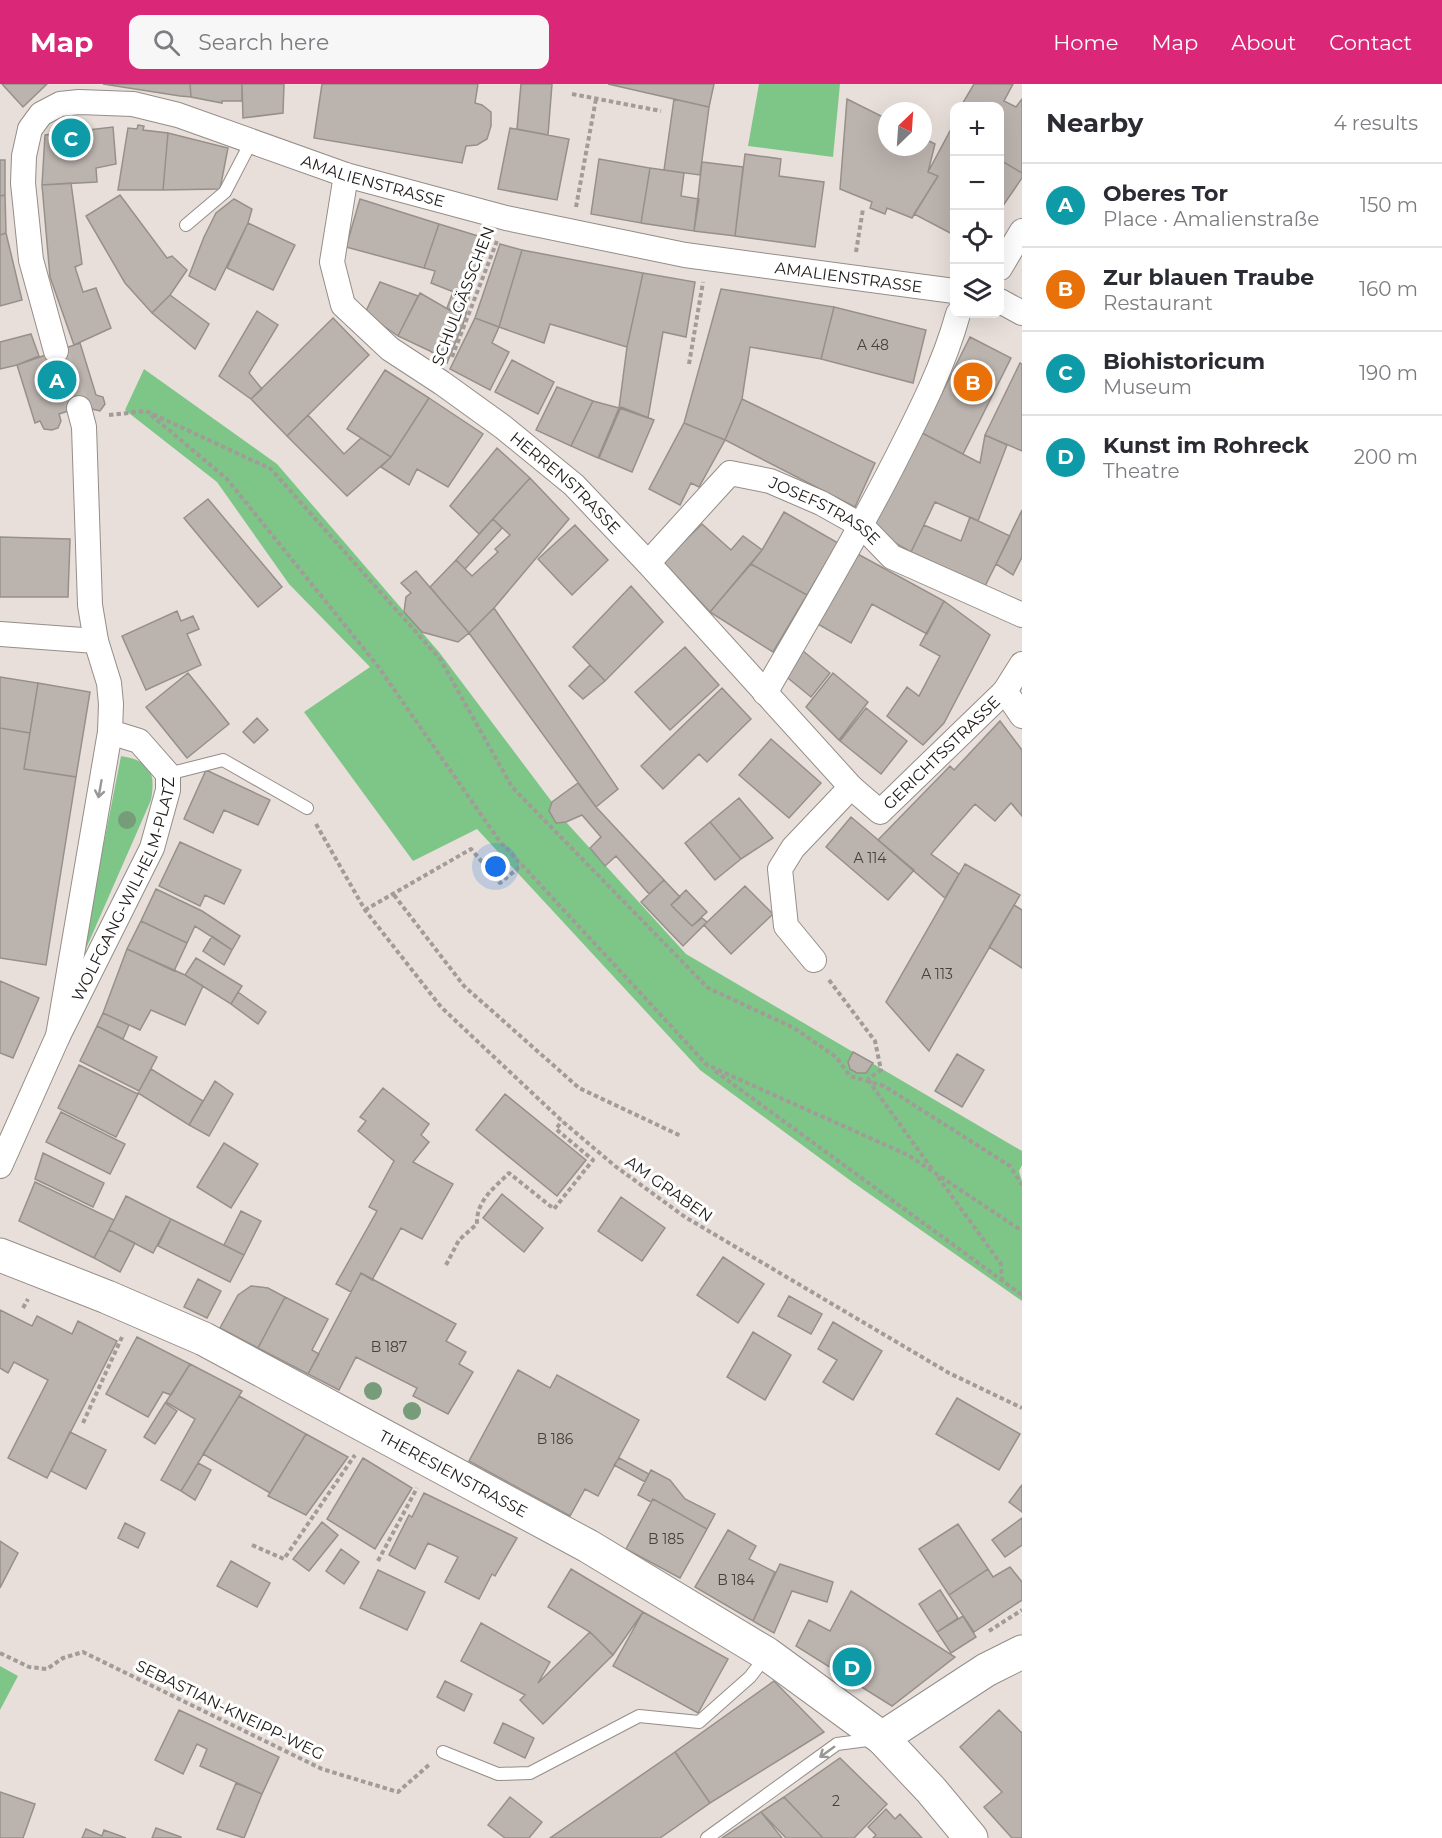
<!DOCTYPE html>
<html lang="en">
<head>
<meta charset="utf-8">
<style>
	body { margin:0; font-family:Montserrat,sans-serif; background:#f7f7f7; color:#2b2b33 }
	.controls { position:absolute; right:18px; top:18px; display:grid; overflow:hidden; border-radius:12px; box-shadow:0 6px 24px #0002 }
	.controls button { width:54px; height:54px; display:grid; place-items:center; padding:0; border:0; border-bottom:2px solid #e1e1e2; background:#fff; color:#2b2b33; font:30px sans-serif }
	.compass { position:absolute; left:878px; top:18px; width:54px; height:54px; border-radius:50%; background:#fff; box-shadow:0 6px 24px #0002; rotate:25deg }
	.you { position:absolute; left:496px; top:783px; width:21px; height:21px; margin:-15px; border:4px solid #fff; border-radius:50%; background:#1a73e8; box-shadow:0 0 0 9px #1a73e833 }
	.badge { display:grid; place-items:center; width:39px; height:39px; border-radius:50%; background:#db2777; color:#fff; font-size:20px; font-weight:700 }
	.pin { position:absolute; translate:-50% -50%; border:3px solid #fff; box-shadow:0 2px 6px #0006 }
	.list { margin:0; padding:0; list-style:none }
	h2 { display:flex; justify-content:space-between; align-items:center; height:78px; margin:0; padding:0 24px; font-size:26px }
	h2 small { font-size:20px; font-weight:400; color:#7c7c81 }
	.list li { display:grid; grid-template-columns:39px 1fr auto; gap:18px; align-items:center; box-sizing:border-box; height:84px; padding:0 24px; border-top:2px solid #e1e1e2 }
	.list b { display:block; font-size:22px; white-space:nowrap }
	.list p { margin:0; font-size:20px; white-space:nowrap; color:#7c7c81 }
	.list em { font-size:20px; font-style:normal; color:#7c7c81 }
	.icon { flex:none; width:33px; height:33px; fill:none; stroke:currentColor; stroke-width:2; stroke-linecap:round; stroke-linejoin:round }
	.map { position:relative; flex:none; width:1022px; height:1754px; overflow:hidden }
	header { display:flex; align-items:center; gap:36px; box-sizing:border-box; height:84px; padding:0 30px; background:#db2777; color:#fff }
	header strong { font-size:28px }
	nav { display:flex; gap:33px; margin-inline-start:auto; font-size:21px }
	.search { width:420px; height:54px; background:#f7f7f7; display:flex; align-items:center; gap:15px; box-sizing:border-box; padding:0 21px; border-radius:12px; color:#7c7c81; font-size:22px }
	main { display:flex }
	aside { flex:1; background:#fff }
	.map>svg:first-child { display:block }
	.green { fill:#7ec588 }
	.building { fill:#bbb3ae; stroke:#97908a; stroke-width:1.5 }
	.lines { fill:none; stroke-linecap:round; stroke-linejoin:round }
	.street-tunnel { stroke:#bfb8b3; stroke-width:24; stroke-dasharray:24 12; stroke-linecap:butt }
	.lane-casing { stroke:#958d88; stroke-width:14 }
	.street-casing { stroke:#958d88; stroke-width:26 }
	.secondary-casing { stroke:#958d88; stroke-width:35 }
	.path { stroke:#a29b97; stroke-width:4; stroke-dasharray:4.5 3; stroke-linecap:butt }
	.lane { stroke:#fff; stroke-width:12 }
	.street { stroke:#fff; stroke-width:24 }
	.secondary { stroke:#fff; stroke-width:33 }
	.tree { fill:#779c7a }
	.oneway { stroke:#999897 }
	.labels { text-anchor:middle; dominant-baseline:central; stroke-width:6; stroke-linejoin:round; paint-order:stroke }
	.number-label { font-size:14px; fill:#44403e }
	.street-label { font-size:16px; fill:#1d1a18; stroke:#fff }
</style>
</head>
<body>
<header>
<strong>Map</strong>
<div class="search"><svg class="icon" aria-label="search" viewBox="0 0 24 24"><circle cx="10" cy="10" r="6"/><path d="M15 15l6 6"/></svg>Search here</div>
<nav><a>Home</a><a>Map</a><a>About</a><a>Contact</a></nav>
</header>
<main>
<div class="map">
<svg width="1022" height="1754" viewBox="0 0 1022 1754">
	<rect width="100%" height="100%" fill="#e8dfda"/>
	<path class="green" d="M759,0H840L833,73L748,62Z
		M144,285L277,380L439,568L552,718L549,727L556,739L566,738L686,870L1022,1067V1081L1019,1087L1022,1097V1217L851,1097L700,986L477,745L413,777L304,628L370,583L289,500L217,398L125,326Z
		M121,672C150,677 156,687 151,716L81,876Z
		M0,1582L18,1592L0,1626Z"/>
	<path class="building" d="M2,0H47L23,23Z
		M103,0H190L191,13L180,12Z
		M190,0H242V17H222V19L191,13Z
		M242,0H284L283,29L243,34Z
		M322,0H478L475,19L482,21L491,28V42L487,55L477,61L466,62L462,79L314,54Z
		M521,0H552L548,51L517,45Z
		M608,0H714L709,23Z
		M974,0H1013L1004,17L1016,23L1022,15V89L1000,76V22H961Z
		M674,15L709,23L700,91L664,86Z
		M847,15L887,35V63H923V54L935,60L928,88L938,92L912,134L887,124L885,130L870,124L872,118L840,105Z
		M138,41L144,42L143,46L168,49L163,106H118L128,44L137,45Z
		M113,43L116,80L96,84L97,98L42,101L45,51Z
		M510,44L569,55L557,116L498,105Z
		M950,47L954,49V151L914,130L938,92L928,88Z
		M168,49L228,64L220,105L163,106Z
		M745,70L781,75L779,92L824,98L815,163L735,152Z
		M599,75L650,84L641,139L591,130Z
		M0,76H5V111L0,112Z
		M1000,76L1022,89V94L1000,126Z
		M702,78L743,83L735,152L694,147Z
		M650,84L684,89L681,112L699,115L694,147L641,139Z
		M71,99L82,180L75,183L83,208L96,204L111,244L74,261L50,193L42,101Z
		M5,111L6,149L0,151V112Z
		M120,111L167,174L172,172L187,186L170,211L152,229L125,199L86,132Z
		M234,115L252,125L248,139L215,206L189,192L204,153L216,129Z
		M360,115L439,140L424,184L346,163Z
		M248,139L295,161L273,206L227,184Z
		M439,140L488,155L469,214L431,199L435,187L424,184Z
		M6,149L22,216L0,222V151Z
		M500,160L522,166L499,243L475,234Z
		M522,166L643,189L627,263L550,240L544,259L499,243Z
		M643,189L695,198L686,253L663,248L648,334L619,324L627,263Z
		M380,198L418,212L398,252L365,229Z
		M721,205L834,223L821,275L750,263L742,315L725,356L684,339Z
		M453,208L469,214L465,235L447,224Z
		M420,209L465,235L447,279L430,267L398,252Z
		M170,211L209,240L195,265L152,229Z
		M834,223L926,246L913,299L821,275Z
		M257,227L278,241L249,289L262,305L251,315L219,292Z
		M333,234L369,271L287,352L251,315Z
		M475,234L499,243L492,259L509,268L490,306L450,285Z
		M31,250L39,272L17,281L0,285V258Z
		M970,253L1011,274L963,370L922,349Z
		M80,259L96,311L103,313L105,320L100,327L92,325L90,320L59,330L61,337L58,344L52,346L44,345L40,337L35,339L17,281Z
		M512,276L554,298L538,330L495,308Z
		M1020,279L1022,280V367L985,351Z
		M385,286L429,314L391,373L347,345Z
		M557,303L593,317L571,362L536,346Z
		M429,314L483,350L448,403L417,385L409,401L381,383L391,373Z
		M742,315L875,379L855,423L725,356Z
		M593,317L619,324L598,374L571,362Z
		M621,323L654,336L632,388L599,374Z
		M308,331L344,370L361,354L391,373L347,412L287,352Z
		M684,339L725,356L699,403L691,399L680,421L649,405Z
		M922,349L980,379L985,351L1007,361L978,437L935,418L911,468L872,446Z
		M497,364L530,394L479,450L450,422Z
		M530,394L569,435L494,524L469,549L430,503L456,476L472,492L498,468L495,465L510,451L493,435Z
		M208,415L282,503L258,523L184,434Z
		M1022,426V473L1013,491L996,480Z
		M784,428L838,459L807,511L751,480L762,466Z
		M970,433L1010,452L985,502L911,468L924,441L961,457Z
		M493,435L502,444L465,485L456,476Z
		M702,440L731,466L743,452L762,466L710,528L663,478Z
		M575,441L608,476L572,511L538,475Z
		M0,453L70,455L68,513H0Z
		M854,468L944,517L927,550L872,520L851,559L816,539Z
		M751,480L807,511L773,568L710,528Z
		M416,487L469,549L458,558L422,548L404,528L406,513L411,509L401,499Z
		M631,502L663,538L605,597L573,563Z
		M944,517L990,551L944,639L923,661L887,632L907,603L919,612L940,572L920,561Z
		M494,524L618,705L596,723L469,549Z
		M177,527L181,537L193,532L199,545L187,550L201,581L146,606L122,552Z
		M685,563L719,601L670,646L635,608Z
		M803,567L830,589L811,613L783,590Z
		M590,581L605,597L583,615L569,602Z
		M188,589L229,640L187,674L146,623Z
		M833,589L868,618L839,656L806,623Z
		M0,593L38,599L30,649L0,644Z
		M38,599L90,608L76,693L24,685Z
		M722,604L751,635L707,678L699,670L663,705L641,682Z
		M866,624L907,657L881,690L840,657Z
		M257,634L268,646L254,659L243,648Z
		M1000,637L1022,666V732L1011,719L995,737L975,720L931,770L959,790L945,814L878,756L950,682L954,686Z
		M0,644L30,649L24,685L76,693L46,881L0,874Z
		M771,655L821,699L789,734L739,691Z
		M206,686L270,716L258,741L224,726L213,749L184,735Z
		M578,699L596,723L664,796L649,810L616,772L605,782L590,764L601,753L582,731L566,738L556,739L549,727L552,718Z
		M739,714L773,754L741,775L710,738Z
		M851,733L914,786L888,816L826,763Z
		M710,738L741,775L715,796L685,759Z
		M180,758L241,786L224,820L205,811L200,822L159,802Z
		M965,780L1020,811L929,967L886,918Z
		M664,796L680,813L671,821L692,842L702,834L707,838L683,862L641,818Z
		M745,802L773,830L731,870L704,841Z
		M156,805L202,827L240,852L232,866L195,842L187,859L141,837Z
		M686,806L707,828L692,842L671,821Z
		M1014,821L1022,826V884L989,863Z
		M141,837L187,859L174,887L127,865Z
		M212,852L232,866L224,881L203,867Z
		M127,865L185,891L203,902L185,941L151,926L140,946L103,929Z
		M196,874L242,902L231,920L185,891Z
		M0,897L39,914L13,974L0,969Z
		M238,908L266,928L258,940L231,920Z
		M103,929L129,941L123,955L97,942Z
		M97,942L157,973L139,1007L80,977Z
		M853,968L873,979L866,989H857L850,985L848,978Z
		M957,970L984,986L962,1023L935,1007Z
		M79,981L138,1010L116,1053L58,1024Z
		M151,985L203,1017L189,1041L138,1009Z
		M215,997L233,1010L209,1052L189,1041Z
		M383,1004L429,1040L421,1051L429,1058L413,1078L453,1100L422,1155L401,1144L372,1196L361,1189L351,1208L336,1200L377,1127L369,1123L394,1077L358,1047L366,1037L360,1033Z
		M505,1010L586,1076L557,1112L476,1046Z
		M61,1028L125,1060L110,1090L46,1058Z
		M224,1059L258,1080L231,1124L197,1103Z
		M43,1069L104,1099L93,1123L35,1095Z
		M35,1098L114,1136L94,1174L19,1137Z
		M502,1110L543,1144L524,1168L483,1134Z
		M126,1112L171,1135L153,1169L109,1146Z
		M621,1113L665,1144L642,1177L598,1147Z
		M241,1127L261,1137L244,1171L224,1161Z
		M171,1135L244,1171L230,1198L158,1162Z
		M109,1146L135,1159L120,1188L94,1174Z
		M723,1173L764,1200L738,1239L697,1211Z
		M361,1189L456,1240L446,1257L466,1268L459,1280L473,1288L448,1330L413,1312L417,1304L356,1273L339,1306L308,1290Z
		M198,1195L221,1207L207,1234L184,1223Z
		M251,1202L268,1204L285,1213L258,1264L220,1244L238,1211Z
		M789,1212L822,1230L811,1250L778,1232Z
		M285,1213L328,1235L312,1266L319,1270L308,1290L258,1264Z
		M0,1226L32,1242L37,1232L72,1250L78,1237L117,1257L47,1394L8,1374L48,1296L14,1278L8,1289L0,1284Z
		M833,1238L882,1267L853,1316L823,1298L837,1276L818,1265Z
		M753,1248L791,1271L765,1316L727,1293Z
		M137,1253L190,1280L171,1311L163,1308L148,1333L106,1310Z
		M190,1280L242,1307L181,1407L161,1396L195,1335L166,1318Z
		M518,1286L550,1304L557,1291L639,1336L598,1412L585,1405L570,1432L469,1377Z
		M239,1312L306,1350L270,1409L203,1370Z
		M957,1314L1020,1350L999,1386L936,1350Z
		M165,1319L177,1327L155,1360L144,1353Z
		M70,1348L106,1366L86,1405L51,1387Z
		M306,1350L348,1373L306,1431L268,1412Z
		M363,1374L412,1404L375,1465L327,1435Z
		M619,1374L649,1390L645,1398L614,1381Z
		M198,1379L211,1386L195,1416L181,1407Z
		M651,1386L670,1396L685,1415L715,1430L707,1445L653,1415L651,1418L638,1411Z
		M1022,1401V1428L1009,1418Z
		M424,1409L517,1454L495,1492L492,1490L479,1515L445,1498L458,1473L428,1459L415,1485L389,1471L409,1431L412,1433Z
		M653,1415L707,1445L680,1494L626,1465Z
		M1022,1434V1461L1005,1473L992,1456Z
		M322,1438L338,1451L309,1487L293,1475Z
		M125,1439L145,1449L138,1464L118,1454Z
		M958,1440L988,1485L949,1511L919,1465Z
		M728,1446L756,1462L749,1475L775,1488L753,1537L695,1503Z
		M0,1457L18,1469L0,1504Z
		M341,1465L359,1478L344,1500L326,1487Z
		M231,1477L270,1499L257,1523L217,1502Z
		M780,1480L833,1498L827,1518L792,1507L774,1549L753,1537Z
		M1010,1483L1022,1498V1516L974,1548L949,1511L988,1485L993,1493Z
		M571,1485L643,1528L613,1571L590,1548L548,1523Z
		M378,1486L425,1508L407,1546L360,1524Z
		M940,1506L958,1534L937,1548L919,1520Z
		M851,1507L955,1573L892,1622L796,1562L809,1536L830,1547Z
		M643,1528L728,1575L698,1629L613,1582Z
		M963,1532L976,1553L951,1569L937,1548Z
		M481,1539L550,1578L538,1599L590,1548L613,1571L543,1640L520,1616L525,1611L461,1577Z
		M445,1597L472,1610L464,1627L437,1613Z
		M774,1597L824,1648L710,1719L675,1668Z
		M179,1626L279,1673L262,1710L200,1682L207,1665L197,1660L183,1690L155,1676Z
		M999,1626L1022,1649V1754H1012L984,1723L1002,1708L960,1663Z
		M503,1639L534,1654L525,1674L494,1659Z
		M675,1668L710,1719L660,1754H550Z
		M840,1674L887,1720L854,1754H823L784,1713Z
		M236,1699L262,1710L244,1754L217,1745Z
		M0,1708L35,1720L23,1754H0Z
		M510,1713L542,1738L529,1754H505L488,1741Z
		M784,1713L823,1754H786L761,1728Z
		M886,1725L895,1735L900,1730L922,1754H873L876,1751L868,1743Z
		M761,1728L782,1754H722Z
		M156,1744L181,1753V1754H152Z
		M86,1745L102,1752L104,1746L126,1754H82Z"/>
	<g class="lines">
		<path class="street-tunnel" d="M56,267L79,324"/>
		<defs>
			<path id="lane" d="M186,141L225,108L251,58
				M168,690L223,676L307,724
				M443,1668L498,1690L530,1689L639,1632L699,1638L750,1593L767,1571
				M707,1754L837,1660L875,1655"/>
			<g id="street">
				<path id="s1" d="M346,91L332,178L343,221L390,265L442,299L503,343L574,401L648,479L851,703"/>
				<path d="M1000,184L1022,147"/>
				<path d="M1000,217L1022,229"/>
				<path id="s2" d="M56,267L31,176L23,99L24,72L30,45L41,30L60,20L79,18L133,20L178,31L346,91L506,134L685,171L954,207"/>
				<path id="s3" d="M648,479L730,389L770,397L821,419L862,442L892,473L1022,531"/>
				<path d="M0,550L96,557"/>
				<path d="M1005,607L1022,632"/>
				<path d="M765,609C809,532 855,456 895,377C919,330 944,281 958,230"/>
				<path id="s4" d="M814,876L786,842L780,785L793,764L851,703L880,728L1005,607L1022,580"/>
				<path d="M58,952L110,648L111,620L109,599L96,557L90,521L84,343L79,324"/>
				<path id="s5" d="M0,1082L58,952L152,764L168,706V690L139,657L110,648"/>
			</g>
			<g id="secondary">
				<path id="s6" d="M0,1171L107,1213L204,1255L588,1462L767,1570L882,1654L931,1706L971,1754"/>
				<path d="M882,1654L986,1586L1022,1568"/>
			</g>
		</defs>
		<use href="#lane" class="lane-casing"/>
		<use href="#street" class="street-casing"/>
		<use href="#secondary" class="secondary-casing"/>
		<path class="path" d="M572,10L661,27
			M576,123L596,15
			M856,168L863,125
			M452,273L497,157
			M689,280L703,198
			M109,331L146,327L271,385L440,575L512,703L708,904L794,944L836,973L850,992L884,1002L1010,1082L1022,1101
			M151,331L227,395L377,581L498,755L707,981L908,1071L1022,1147
			M316,740L365,826L441,923L562,1037L615,1082L685,1133L949,1289L1022,1324
			M394,811L464,902L579,1004L681,1052
			M365,826L471,765L500,799L522,781
			M829,896L875,957L881,986L868,995
			M715,987L1022,1211
			M868,996L932,1085
			M938,1093L1001,1180L1002,1197
			M446,1181L459,1156L477,1140C476,1117 494,1104 509,1089L554,1125L593,1076L556,1045L562,1037
			M23,1224L28,1215
			M83,1339L122,1253
			M252,1461L284,1475L355,1371
			M378,1477L417,1404
			M989,1547L1022,1526
			M0,1569L29,1583L47,1585L63,1574L83,1568L322,1685L398,1708L430,1680"/>
		<use href="#lane" class="lane"/>
		<use href="#street" class="street"/>
		<use href="#secondary" class="secondary"/>
	</g>
	<g class="tree">
		<circle cx="127" cy="736" r="9"/>
		<circle cx="373" cy="1307" r="9"/>
		<circle cx="412" cy="1327" r="9"/>
	</g>
	<defs><path id="oneway-shaft" d="M-6 0H5M1.5-3L5.5 0L1.5 3" fill="none" stroke-width="1.6" stroke-linecap="round" stroke-linejoin="round" transform="scale(1.5)"/></defs>
	<g class="oneway">
		<use href="#oneway-shaft" transform="translate(100 705) rotate(100)"/>
		<use href="#oneway-shaft" transform="translate(827 1668) rotate(144)"/>
	</g>
	<g class="labels">
		<g class="number-label">
			<text x="873" y="261">A 48</text>
			<text x="870" y="774">A 114</text>
			<text x="937" y="890">A 113</text>
			<text x="389" y="1263">B 187</text>
			<text x="555" y="1355">B 186</text>
			<text x="666" y="1455">B 185</text>
			<text x="736" y="1496">B 184</text>
			<text x="836" y="1717">2</text>
		</g>
		<g class="street-label">
			<text stroke="none"><textPath href="#s2" startOffset="592">AMALIENSTRASSE</textPath></text>
			<text stroke="none"><textPath href="#s2" startOffset="1078">AMALIENSTRASSE</textPath></text>
			<text transform="translate(463 212) rotate(-69)">SCHULGÄSSCHEN</text>
			<text stroke="none"><textPath href="#s1" startOffset="418">HERRENSTRASSE</textPath></text>
			<text stroke="none"><textPath href="#s3" startOffset="225">JOSEFSTRASSE</textPath></text>
			<text stroke="none"><textPath href="#s4" startOffset="334">GERICHTSSTRASSE</textPath></text>
			<text stroke="none"><textPath href="#s5" startOffset="304">WOLFGANG-WILHELM-PLATZ</textPath></text>
			<text transform="translate(669 1105) rotate(35)">AM GRABEN</text>
			<text stroke="none"><textPath href="#s6" startOffset="504">THERESIENSTRASSE</textPath></text>
			<text transform="translate(230 1626) rotate(26)">SEBASTIAN-KNEIPP-WEG</text>
		</g>
	</g>
</svg>
<div class="controls">
<button>+</button>
<button>−</button>
<button><svg class="icon" aria-label="locate" viewBox="0 0 24 24"><circle cx="12" cy="12" r="6"/><path d="M12 2v4M12 18v4M2 12h4M18 12h4"/></svg></button>
<button><svg class="icon" aria-label="layers" viewBox="0 0 24 24"><path d="M12 4l9 5-9 5-9-5zM3 14l9 5 9-5"/></svg></button>
</div>
<svg class="compass" viewBox="-18 -18 36 36"><path d="M0-13l5 13h-10z" fill="#e53935"/><path d="M0 13l5-13h-10z" fill="#7c7c81"/></svg>
<div class="you"></div>
<div class="pin badge" style="left:57px;top:296px;background:#0f9aa8">A</div>
<div class="pin badge" style="left:973px;top:298px;background:#e8710a">B</div>
<div class="pin badge" style="left:71px;top:54px;background:#0f9aa8">C</div>
<div class="pin badge" style="left:852px;top:1583px;background:#0f9aa8">D</div>
</div>
<aside>
<h2>Nearby<small>4 results</small></h2>
<ul class="list">
<li><span class="badge" style="background:#0f9aa8">A</span><div><b>Oberes Tor</b><p>Place · Amalienstraße</p></div><em>150 m</em></li>
<li><span class="badge" style="background:#e8710a">B</span><div><b>Zur blauen Traube</b><p>Restaurant</p></div><em>160 m</em></li>
<li><span class="badge" style="background:#0f9aa8">C</span><div><b>Biohistoricum</b><p>Museum</p></div><em>190 m</em></li>
<li><span class="badge" style="background:#0f9aa8">D</span><div><b>Kunst im Rohreck</b><p>Theatre</p></div><em>200 m</em></li>
</ul>
</aside>
</main>
</body>
</html>
